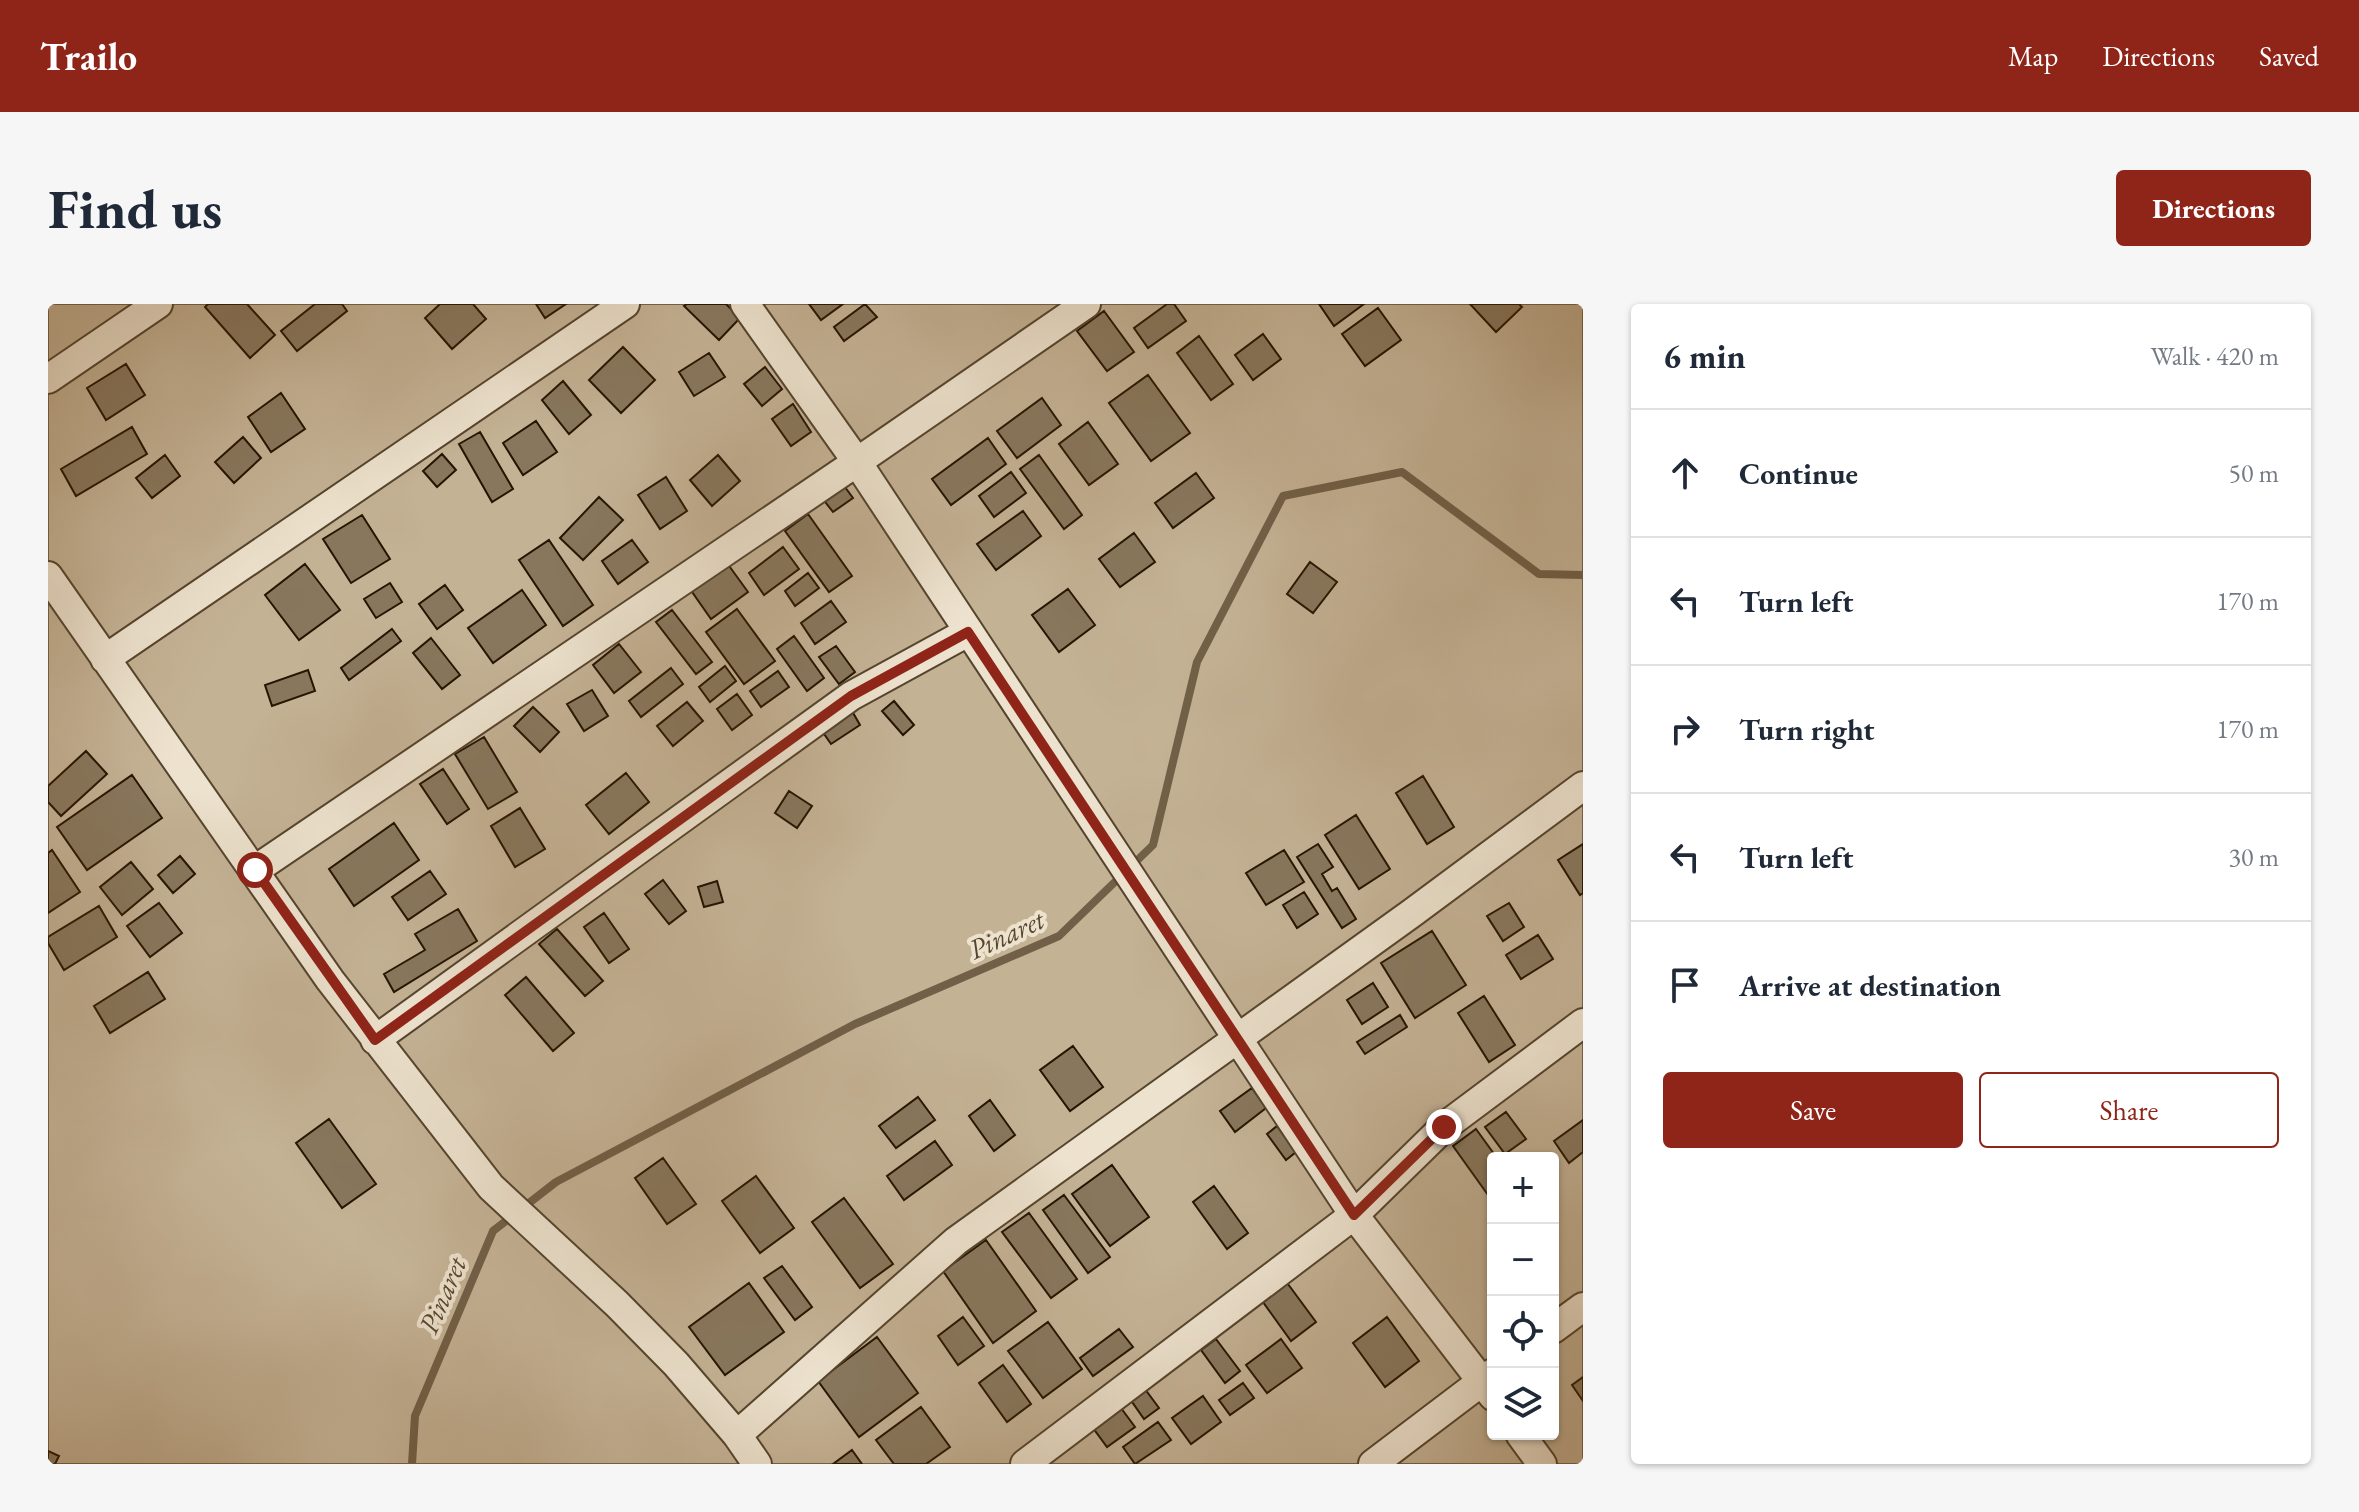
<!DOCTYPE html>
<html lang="en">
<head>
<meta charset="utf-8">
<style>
	body { margin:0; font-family:"EB Garamond",serif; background:#f6f6f7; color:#1f2937 }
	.controls { position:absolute; right:24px; bottom:24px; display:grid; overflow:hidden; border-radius:8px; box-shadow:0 2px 6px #0004 }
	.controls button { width:72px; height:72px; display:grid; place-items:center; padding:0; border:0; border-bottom:2px solid #e0e1e3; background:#fff; color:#1f2937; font:40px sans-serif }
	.stop { position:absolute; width:24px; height:24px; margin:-18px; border:6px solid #8f2418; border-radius:50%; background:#fff }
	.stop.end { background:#8f2418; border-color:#fff; box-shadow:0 2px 8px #0008 }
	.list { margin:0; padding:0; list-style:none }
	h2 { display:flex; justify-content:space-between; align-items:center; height:104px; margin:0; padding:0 32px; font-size:34px }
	h2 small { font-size:26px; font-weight:400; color:#747a83 }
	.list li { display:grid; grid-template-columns:52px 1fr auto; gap:24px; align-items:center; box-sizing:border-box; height:128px; padding:0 32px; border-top:2px solid #e0e1e3 }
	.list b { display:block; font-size:30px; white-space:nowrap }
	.list em { font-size:26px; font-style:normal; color:#747a83 }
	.actions { display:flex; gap:16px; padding:24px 32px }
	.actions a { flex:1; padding:18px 0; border:2px solid #8f2418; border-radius:8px; text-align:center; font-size:28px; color:#8f2418 }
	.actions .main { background:#8f2418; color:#fff }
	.icon { flex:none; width:44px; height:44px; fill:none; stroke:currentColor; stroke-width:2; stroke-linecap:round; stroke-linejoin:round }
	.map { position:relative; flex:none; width:1535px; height:1160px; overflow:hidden; border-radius:8px }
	header { display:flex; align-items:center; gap:48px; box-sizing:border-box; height:112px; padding:0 40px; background:#8f2418; color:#fff }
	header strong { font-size:38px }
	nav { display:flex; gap:44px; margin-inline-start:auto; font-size:28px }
	.intro { display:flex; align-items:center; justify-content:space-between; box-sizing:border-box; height:192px; padding:0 48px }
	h1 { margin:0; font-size:56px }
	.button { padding:20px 36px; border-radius:8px; background:#8f2418; color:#fff; font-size:28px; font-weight:700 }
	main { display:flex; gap:48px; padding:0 48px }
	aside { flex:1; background:#fff; border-radius:8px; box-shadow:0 2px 6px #0004 }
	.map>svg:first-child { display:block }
	.green { fill:#c4b295; stroke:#74634a; stroke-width:2; fill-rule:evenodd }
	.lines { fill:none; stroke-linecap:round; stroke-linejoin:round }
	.stream { stroke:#715f47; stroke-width:8 }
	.building { fill:#88775d; stroke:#251400; stroke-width:2 }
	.minor-casing { stroke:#55442d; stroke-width:32 }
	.minor { stroke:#ede2ce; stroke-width:28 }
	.route { stroke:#8f2418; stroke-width:10 }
	.labels { text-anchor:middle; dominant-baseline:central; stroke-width:8; stroke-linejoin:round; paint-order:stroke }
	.water-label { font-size:28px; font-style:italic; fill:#57462f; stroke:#ede2ce }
</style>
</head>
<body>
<header>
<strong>Trailo</strong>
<nav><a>Map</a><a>Directions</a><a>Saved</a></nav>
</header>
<div class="intro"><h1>Find us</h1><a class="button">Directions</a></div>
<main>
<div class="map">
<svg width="1535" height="1160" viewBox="0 0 1535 1160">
	<rect width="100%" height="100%" fill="#e4d2b3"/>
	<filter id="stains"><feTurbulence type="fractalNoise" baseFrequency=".0025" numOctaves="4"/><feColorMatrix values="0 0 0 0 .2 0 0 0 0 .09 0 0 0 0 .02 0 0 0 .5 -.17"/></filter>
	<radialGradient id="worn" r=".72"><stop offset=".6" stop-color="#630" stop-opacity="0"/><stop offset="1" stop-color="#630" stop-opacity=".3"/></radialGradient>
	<path class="green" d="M0,0H1535V1160H0ZM1445,854H1505V1130H1445Z"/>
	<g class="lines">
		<path class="stream" d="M364,1160L367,1112L445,927L508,878L807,720L1011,632L1105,541L1149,358L1235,192L1354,168L1491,270L1535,271"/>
	</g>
	<path class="building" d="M160,0H199L227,31L202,54L157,3Z
		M267,0H294L299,7L249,47L233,27Z
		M392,0H425L438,15L404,45L377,14Z
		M488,0H518L497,14Z
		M639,0H678L692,14L671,36L636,2Z
		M761,0H795L773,16Z
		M817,0L829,13L796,37L786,23Z
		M1119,0H1126L1138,17L1100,44L1086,24Z
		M1271,0H1316L1286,22Z
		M1422,0H1471L1474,3L1448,28Z
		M1330,4L1353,36L1317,62L1294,30Z
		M1056,7L1086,48L1059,67L1029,27Z
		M1215,30L1233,55L1205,76L1187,51Z
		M1151,32L1185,80L1163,96L1129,49Z
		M575,43L607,76L573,109L541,76Z
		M661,49L677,73L646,92L631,68Z
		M78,60L97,91L58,116L39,84Z
		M717,63L734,85L714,102L696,80Z
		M1100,71L1142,129L1103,157L1061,99Z
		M515,77L543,111L521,130L494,96Z
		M233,89L257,125L223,148L200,113Z
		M994,94L1013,121L969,154L949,127Z
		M745,100L763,128L743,142L724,115Z
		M488,117L509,148L475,171L455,139Z
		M1040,118L1070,160L1041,181L1011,140Z
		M84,123L99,150L28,192L13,165Z
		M432,128L465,185L444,198L411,140Z
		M195,133L213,154L186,179L167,158Z
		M940,134L958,160L903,201L884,175Z
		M394,150L408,166L389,183L375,167Z
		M117,151L132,172L104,194L88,174Z
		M670,151L692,177L664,202L642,176Z
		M991,151L1034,211L1016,225L972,165Z
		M963,168L978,189L946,213L931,192Z
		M1148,169L1166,194L1125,224L1107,199Z
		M618,173L639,207L612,225L590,191Z
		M794,179L805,194L785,208L774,194Z
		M551,193L575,216L535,256L512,234Z
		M975,207L993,232L948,266L929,240Z
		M760,210L804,272L781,288L737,227Z
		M314,211L342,255L303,279L275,235Z
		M1086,229L1107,258L1072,283L1051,255Z
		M501,236L545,301L515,322L471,256Z
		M584,236L600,258L570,280L554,257Z
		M735,243L751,265L716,291L701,269Z
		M1262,258L1289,278L1265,309L1239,290Z
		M679,259L700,288L663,315L642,285Z
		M257,260L292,306L251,336L217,291Z
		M760,269L771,284L747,302L737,287Z
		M342,279L354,298L328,314L316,295Z
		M397,281L415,306L389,325L371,300Z
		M1020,285L1047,321L1011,348L984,311Z
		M474,286L498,321L445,359L420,324Z
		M783,297L798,318L767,340L753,319Z
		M689,305L727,357L696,380L658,328Z
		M624,306L664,358L648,370L608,318Z
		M344,325L353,337L301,376L293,364Z
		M746,332L776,374L759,387L729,345Z
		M383,334L412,371L394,385L365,349Z
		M571,340L593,368L566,389L545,361Z
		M788,342L807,368L791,380L771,353Z
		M677,362L688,377L662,398L651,383Z
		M623,364L635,380L593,413L581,397Z
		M260,366L267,387L224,402L217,381Z
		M730,367L741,383L713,403L702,387Z
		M544,386L560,412L536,427L519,400Z
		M689,390L704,411L684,426L669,405Z
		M846,397L866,421L855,431L834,407Z
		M639,398L655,417L625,442L609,422Z
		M485,403L511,428L492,448L466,422Z
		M804,407L812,421L783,440L774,427Z
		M436,433L469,488L440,505L407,450Z
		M38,447L59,470L13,512L0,498V482Z
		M395,465L421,505L399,520L372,480Z
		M578,469L601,498L561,530L538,501Z
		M84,471L114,514L39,566L9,523Z
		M1375,472L1406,523L1379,540L1348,489Z
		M741,487L764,502L749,524L727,509Z
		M472,504L497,545L467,563L443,522Z
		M1308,511L1342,565L1311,585L1277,531Z
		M346,519L371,556L306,602L281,565Z
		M1270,540L1285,563L1274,570L1284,587L1289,584L1308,615L1294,624L1249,553Z
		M1535,540V589L1532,591L1510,556Z
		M4,546L32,588L0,609V549Z
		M1236,546L1256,578L1218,601L1198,569Z
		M132,552L147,570L125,589L110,571Z
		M83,558L105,585L74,611L52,583Z
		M382,567L398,590L360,616L344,593Z
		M615,576L638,607L621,620L597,590Z
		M669,577L675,598L656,603L650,583Z
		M1256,588L1270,610L1249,624L1235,601Z
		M111,599L134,629L102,653L79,622Z
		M1461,599L1476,623L1455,637L1439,612Z
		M51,602L69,633L16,666L0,639V633Z
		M410,605L429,637L346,688L336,670L377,646L367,630Z
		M556,609L581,645L561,659L536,623Z
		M509,625L555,677L537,692L491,640Z
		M1384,627L1418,681L1367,714L1333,659Z
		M1490,631L1505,655L1473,675L1458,651Z
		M100,668L117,695L62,729L46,702Z
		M478,673L526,729L505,747L457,691Z
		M1325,679L1340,703L1314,720L1299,696Z
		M1436,692L1467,741L1441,758L1410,709Z
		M1352,711L1359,723L1317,750L1309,738Z
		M1025,742L1055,783L1022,807L992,766Z
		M1204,784L1218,804L1187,828L1172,807Z
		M870,793L887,816L848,844L831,822Z
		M942,796L967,831L946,847L921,812Z
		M1458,808L1478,835L1457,850L1437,823Z
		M281,815L328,880L294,904L248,839Z
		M1535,816V848L1521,859L1506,837Z
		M1229,822L1248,848L1238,856L1219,830Z
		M1428,825L1449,854H1445V898L1405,842Z
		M887,837L904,861L856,896L839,872Z
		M615,854L648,900L619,920L587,874Z
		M1064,861L1101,913L1062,942L1024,890Z
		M708,872L746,924L712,949L674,897Z
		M1166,882L1200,929L1179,945L1145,898Z
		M1016,891L1062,953L1040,969L995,906Z
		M796,894L845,960L812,984L764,918Z
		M981,909L1029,975L1003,994L954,928Z
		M938,936L988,1007L945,1039L895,967Z
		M734,962L764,1003L747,1016L716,974Z
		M1237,976L1268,1018L1243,1037L1212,994Z
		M701,979L736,1028L677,1071L641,1023Z
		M915,1013L936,1042L910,1061L890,1032Z
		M1339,1013L1371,1057L1337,1083L1305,1039Z
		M1000,1018L1034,1065L995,1094L960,1047Z
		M1071,1025L1085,1043L1045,1072L1032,1054Z
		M829,1033L870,1089L811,1133L770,1077Z
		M1168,1035L1192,1067L1177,1079L1153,1046Z
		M1233,1035L1254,1064L1219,1089L1198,1061Z
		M955,1061L983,1100L959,1118L931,1079Z
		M1535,1073V1097L1524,1081Z
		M1195,1079L1206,1094L1182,1111L1171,1096Z
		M1097,1085L1111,1104L1096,1115L1082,1095Z
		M1155,1092L1173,1118L1143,1140L1124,1114Z
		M873,1103L902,1143L878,1160H846L828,1136Z
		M1073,1104L1087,1123L1059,1143L1045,1124Z
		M1110,1118L1123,1136L1087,1160L1075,1143Z
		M804,1146L814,1160H785Z
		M0,1147L11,1152L7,1160H0Z"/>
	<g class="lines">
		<defs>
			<path id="minor" d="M697,0L809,158L1306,911L1445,1092
				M0,75L110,0
				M0,272L282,676L443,883L569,1000L628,1060L689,1131L709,1160
				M57,355L577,0
				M207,566L809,158L1038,0
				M327,736L803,392L920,328
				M1505,1025L1535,1003
				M1472,1130L1494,1160
				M689,1131L908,937L1364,609L1535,482
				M977,1160L1306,911L1396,823L1535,719
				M1325,1160L1445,1069"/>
		</defs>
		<use href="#minor" class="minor-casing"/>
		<use href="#minor" class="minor"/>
	</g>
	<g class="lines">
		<path class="route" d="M207,566L327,736L803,392L920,328L1306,911L1396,823"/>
	</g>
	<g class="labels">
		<g class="water-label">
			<text transform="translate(958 630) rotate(-25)">Pinaret</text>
			<text transform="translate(394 991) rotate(-67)">Pinaret</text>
		</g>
	</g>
	<rect width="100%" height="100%" filter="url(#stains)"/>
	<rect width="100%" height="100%" fill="url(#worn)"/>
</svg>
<div class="controls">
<button>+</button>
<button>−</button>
<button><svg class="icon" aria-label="locate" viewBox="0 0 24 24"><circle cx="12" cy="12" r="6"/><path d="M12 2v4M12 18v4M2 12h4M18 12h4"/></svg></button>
<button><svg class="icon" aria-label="layers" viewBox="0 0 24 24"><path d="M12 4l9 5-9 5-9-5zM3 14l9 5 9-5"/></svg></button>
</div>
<div class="stop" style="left:207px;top:566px"></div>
<div class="stop end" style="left:1396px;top:823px"></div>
</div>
<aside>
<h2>6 min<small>Walk · 420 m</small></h2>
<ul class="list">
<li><svg class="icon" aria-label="ahead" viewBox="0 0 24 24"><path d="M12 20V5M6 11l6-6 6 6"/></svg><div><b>Continue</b></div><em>50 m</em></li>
<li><svg class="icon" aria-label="left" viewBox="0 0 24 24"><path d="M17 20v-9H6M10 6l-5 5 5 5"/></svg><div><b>Turn left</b></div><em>170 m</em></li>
<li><svg class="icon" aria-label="right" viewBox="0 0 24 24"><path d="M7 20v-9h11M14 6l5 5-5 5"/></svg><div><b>Turn right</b></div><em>170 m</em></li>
<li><svg class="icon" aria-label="left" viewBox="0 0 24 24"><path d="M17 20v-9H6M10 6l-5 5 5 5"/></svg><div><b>Turn left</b></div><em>30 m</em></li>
<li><svg class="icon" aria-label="arrive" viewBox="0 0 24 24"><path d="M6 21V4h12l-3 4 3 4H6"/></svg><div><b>Arrive at destination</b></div></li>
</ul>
<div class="actions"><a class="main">Save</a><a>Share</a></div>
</aside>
</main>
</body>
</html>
